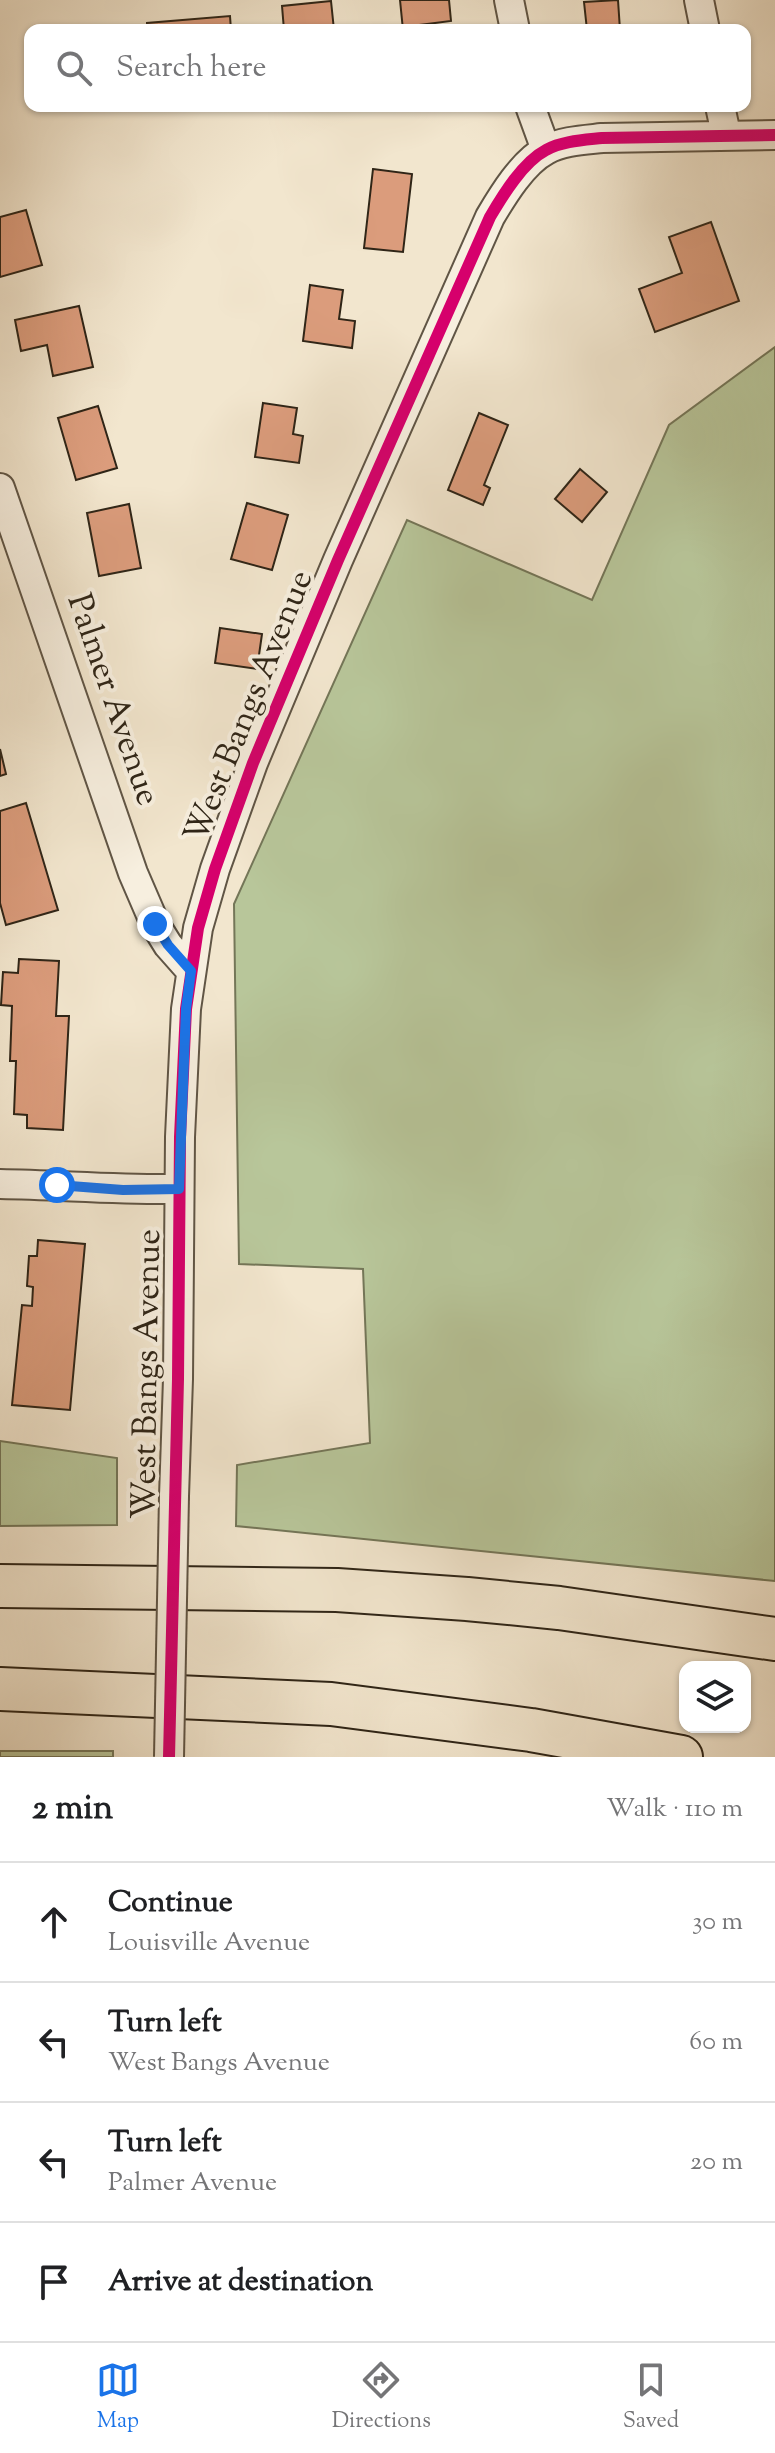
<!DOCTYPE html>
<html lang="en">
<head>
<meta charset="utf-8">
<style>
	body { margin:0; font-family:"Sorts Mill Goudy",serif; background:#f2f2f2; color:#202124 }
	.controls { position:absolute; right:24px; bottom:24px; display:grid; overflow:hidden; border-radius:16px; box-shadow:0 2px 6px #0004 }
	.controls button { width:72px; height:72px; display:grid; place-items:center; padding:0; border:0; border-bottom:2px solid #e0e0e0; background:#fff; color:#202124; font:40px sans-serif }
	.stop { position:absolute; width:24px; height:24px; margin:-18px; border:6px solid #1a73e8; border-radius:50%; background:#fff }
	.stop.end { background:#1a73e8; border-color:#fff; box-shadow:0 2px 8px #0008 }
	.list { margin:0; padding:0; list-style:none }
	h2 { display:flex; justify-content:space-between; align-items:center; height:104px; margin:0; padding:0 32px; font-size:34px }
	h2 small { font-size:26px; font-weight:400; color:#757577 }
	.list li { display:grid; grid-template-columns:52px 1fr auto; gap:24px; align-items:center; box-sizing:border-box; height:120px; padding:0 32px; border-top:2px solid #e0e0e0 }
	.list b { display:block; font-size:30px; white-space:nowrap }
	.list p { margin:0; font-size:26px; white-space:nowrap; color:#757577 }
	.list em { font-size:26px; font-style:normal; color:#757577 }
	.icon { flex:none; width:44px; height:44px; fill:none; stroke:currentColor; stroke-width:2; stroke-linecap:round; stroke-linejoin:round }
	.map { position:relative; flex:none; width:775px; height:1757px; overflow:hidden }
	.search { position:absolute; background:#fff; box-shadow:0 2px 6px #0004; left:24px; right:24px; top:24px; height:88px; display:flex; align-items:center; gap:20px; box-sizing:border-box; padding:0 28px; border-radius:16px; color:#757577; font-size:30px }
	.sheet { height:584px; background:#fff }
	nav { display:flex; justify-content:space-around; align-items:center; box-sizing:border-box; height:112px; border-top:2px solid #e0e0e0; background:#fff; font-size:22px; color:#757577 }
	nav a { display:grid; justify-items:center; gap:4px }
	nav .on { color:#1a73e8 }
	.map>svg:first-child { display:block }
	.green { fill:#b8c69a; stroke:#747658; stroke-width:2 }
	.building { fill:#db9c7c; stroke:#2f2517; stroke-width:2 }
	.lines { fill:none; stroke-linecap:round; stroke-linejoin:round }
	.minor-casing { stroke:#605545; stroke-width:32 }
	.highway-casing { stroke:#2f2517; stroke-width:46 }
	.minor { stroke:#f7efdf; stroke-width:28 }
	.highway { stroke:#f2e6ce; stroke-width:42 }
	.minor-bridge-casing { stroke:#605545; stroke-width:32; stroke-linecap:butt }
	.minor-bridge { stroke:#f7efdf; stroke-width:28 }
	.cycleway-casing { stroke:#f7efdf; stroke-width:17 }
	.cycleway { stroke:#d6006c; stroke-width:12 }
	.route { stroke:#1a73e8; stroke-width:10 }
	.labels { text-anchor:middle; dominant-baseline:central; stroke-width:8; stroke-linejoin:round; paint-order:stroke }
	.street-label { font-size:34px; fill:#2f2517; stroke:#f7efdf }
</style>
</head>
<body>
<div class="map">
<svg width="775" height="1757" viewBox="0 0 775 1757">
	<rect width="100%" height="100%" fill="#f2e6ce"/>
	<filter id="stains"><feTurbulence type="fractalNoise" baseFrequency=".0025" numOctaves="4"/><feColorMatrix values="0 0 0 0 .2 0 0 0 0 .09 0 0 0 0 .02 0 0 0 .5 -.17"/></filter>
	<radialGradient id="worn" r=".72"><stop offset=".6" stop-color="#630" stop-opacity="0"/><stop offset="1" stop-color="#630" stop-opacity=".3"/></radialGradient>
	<path class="green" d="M775,347V1581L236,1526L237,1465L370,1443L363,1269L239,1264L234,904L407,520L592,600L669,425Z
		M0,1441L117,1458V1525L0,1526Z
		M0,1751H113V1757H0Z"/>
	<path class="building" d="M400,0H449L451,21L420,25V30H403Z
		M618,0L620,30H587L584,2Z
		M331,1L334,30H284L282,6Z
		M230,16L231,30H147V23Z
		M373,169L412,174L403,252L364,248Z
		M26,210L42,265L0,277V217Z
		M711,222L739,301L655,332L639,289L682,273L669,237Z
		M310,285L343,290L339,319L355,321L352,348L303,341Z
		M79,306L93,367L53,376L47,345L21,351L15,320Z
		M263,403L297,408L293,434L303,436L299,463L255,457Z
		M98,406L117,468L76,480L58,418Z
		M479,413L508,425L484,485L490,488L483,505L448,490Z
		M580,469L607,492L582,522L555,499Z
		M247,503L288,515L272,570L231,559Z
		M129,504L141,568L99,576L87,513Z
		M220,628L262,634L257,669L215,663Z
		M0,749L6,774L0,776Z
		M26,803L58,910L6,925L0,903V811Z
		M19,959L59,961L56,1016H69L63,1130L27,1128V1115L14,1114L16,1061H10L12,1006L1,1005L3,972L18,973Z
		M38,1240L85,1244L70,1410L12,1405L22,1305L32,1306L33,1287L27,1286L29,1256H37Z"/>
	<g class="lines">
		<defs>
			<path id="minor" d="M509,0L515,30
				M699,0L705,30
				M530,106L546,150
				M720,106L726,134
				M0,488L133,873L155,924L168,945L191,971
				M0,1184C60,1185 119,1190 179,1189
				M174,1496L178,1379L180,1137L186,1009L198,928L215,869L253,763L338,560L490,217C503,195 523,162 546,150C562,141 584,140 602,138L775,135"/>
			<path id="highway" d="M0,1586L337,1590L467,1599L559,1608L775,1639
				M0,1689L331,1704L531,1730L681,1757"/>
		</defs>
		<use href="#minor" class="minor-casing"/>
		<use href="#highway" class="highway-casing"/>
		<use href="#minor" class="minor"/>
		<use href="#highway" class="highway"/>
		<defs>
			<path id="minor-bridge" d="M169,1757L174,1496"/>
		</defs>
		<use href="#minor-bridge" class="minor-bridge-casing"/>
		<use href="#minor-bridge" class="minor-bridge"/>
		<defs>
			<path id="cycleway" d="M169,1757L178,1379L180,1137L186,1009L198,928L215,869L253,763L338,560L490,217C503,195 523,162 546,150C562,141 584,140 602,138L775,135"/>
		</defs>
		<use href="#cycleway" class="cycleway-casing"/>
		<use href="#cycleway" class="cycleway"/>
	</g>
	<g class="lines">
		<path class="route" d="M57,1185L123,1190L179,1189L186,1009L191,971L168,945L155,924"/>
	</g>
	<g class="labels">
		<g class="street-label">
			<text transform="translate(112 700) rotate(71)">Palmer Avenue</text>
			<text transform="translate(250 707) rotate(-68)">West Bangs Avenue</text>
			<text transform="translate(148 1374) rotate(-89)">West Bangs Avenue</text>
		</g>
	</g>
	<rect width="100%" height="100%" filter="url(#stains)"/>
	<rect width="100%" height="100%" fill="url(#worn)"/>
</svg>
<div class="controls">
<button><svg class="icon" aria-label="layers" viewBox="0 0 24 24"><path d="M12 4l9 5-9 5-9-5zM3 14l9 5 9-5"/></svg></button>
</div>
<div class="stop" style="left:57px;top:1185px"></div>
<div class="stop end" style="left:155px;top:924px"></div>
<div class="search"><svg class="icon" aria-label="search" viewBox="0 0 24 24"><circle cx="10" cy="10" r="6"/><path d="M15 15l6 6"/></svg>Search here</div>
</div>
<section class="sheet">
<h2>2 min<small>Walk · 110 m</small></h2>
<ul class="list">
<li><svg class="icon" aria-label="ahead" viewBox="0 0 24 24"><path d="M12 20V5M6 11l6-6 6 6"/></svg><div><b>Continue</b><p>Louisville Avenue</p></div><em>30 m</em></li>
<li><svg class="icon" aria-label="left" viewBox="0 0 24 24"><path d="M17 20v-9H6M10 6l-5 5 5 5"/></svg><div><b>Turn left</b><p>West Bangs Avenue</p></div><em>60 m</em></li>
<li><svg class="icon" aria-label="left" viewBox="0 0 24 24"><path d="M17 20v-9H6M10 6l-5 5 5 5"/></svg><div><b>Turn left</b><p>Palmer Avenue</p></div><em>20 m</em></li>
<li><svg class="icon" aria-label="arrive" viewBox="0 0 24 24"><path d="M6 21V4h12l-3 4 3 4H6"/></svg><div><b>Arrive at destination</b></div></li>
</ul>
</section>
<nav>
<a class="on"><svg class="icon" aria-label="map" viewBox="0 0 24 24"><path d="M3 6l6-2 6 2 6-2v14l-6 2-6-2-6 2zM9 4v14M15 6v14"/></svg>Map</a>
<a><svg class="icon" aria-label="directions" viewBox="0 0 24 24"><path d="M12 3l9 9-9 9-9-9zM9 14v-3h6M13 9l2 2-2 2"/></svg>Directions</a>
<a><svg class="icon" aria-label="saved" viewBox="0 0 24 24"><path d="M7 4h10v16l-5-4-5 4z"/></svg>Saved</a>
</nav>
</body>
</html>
